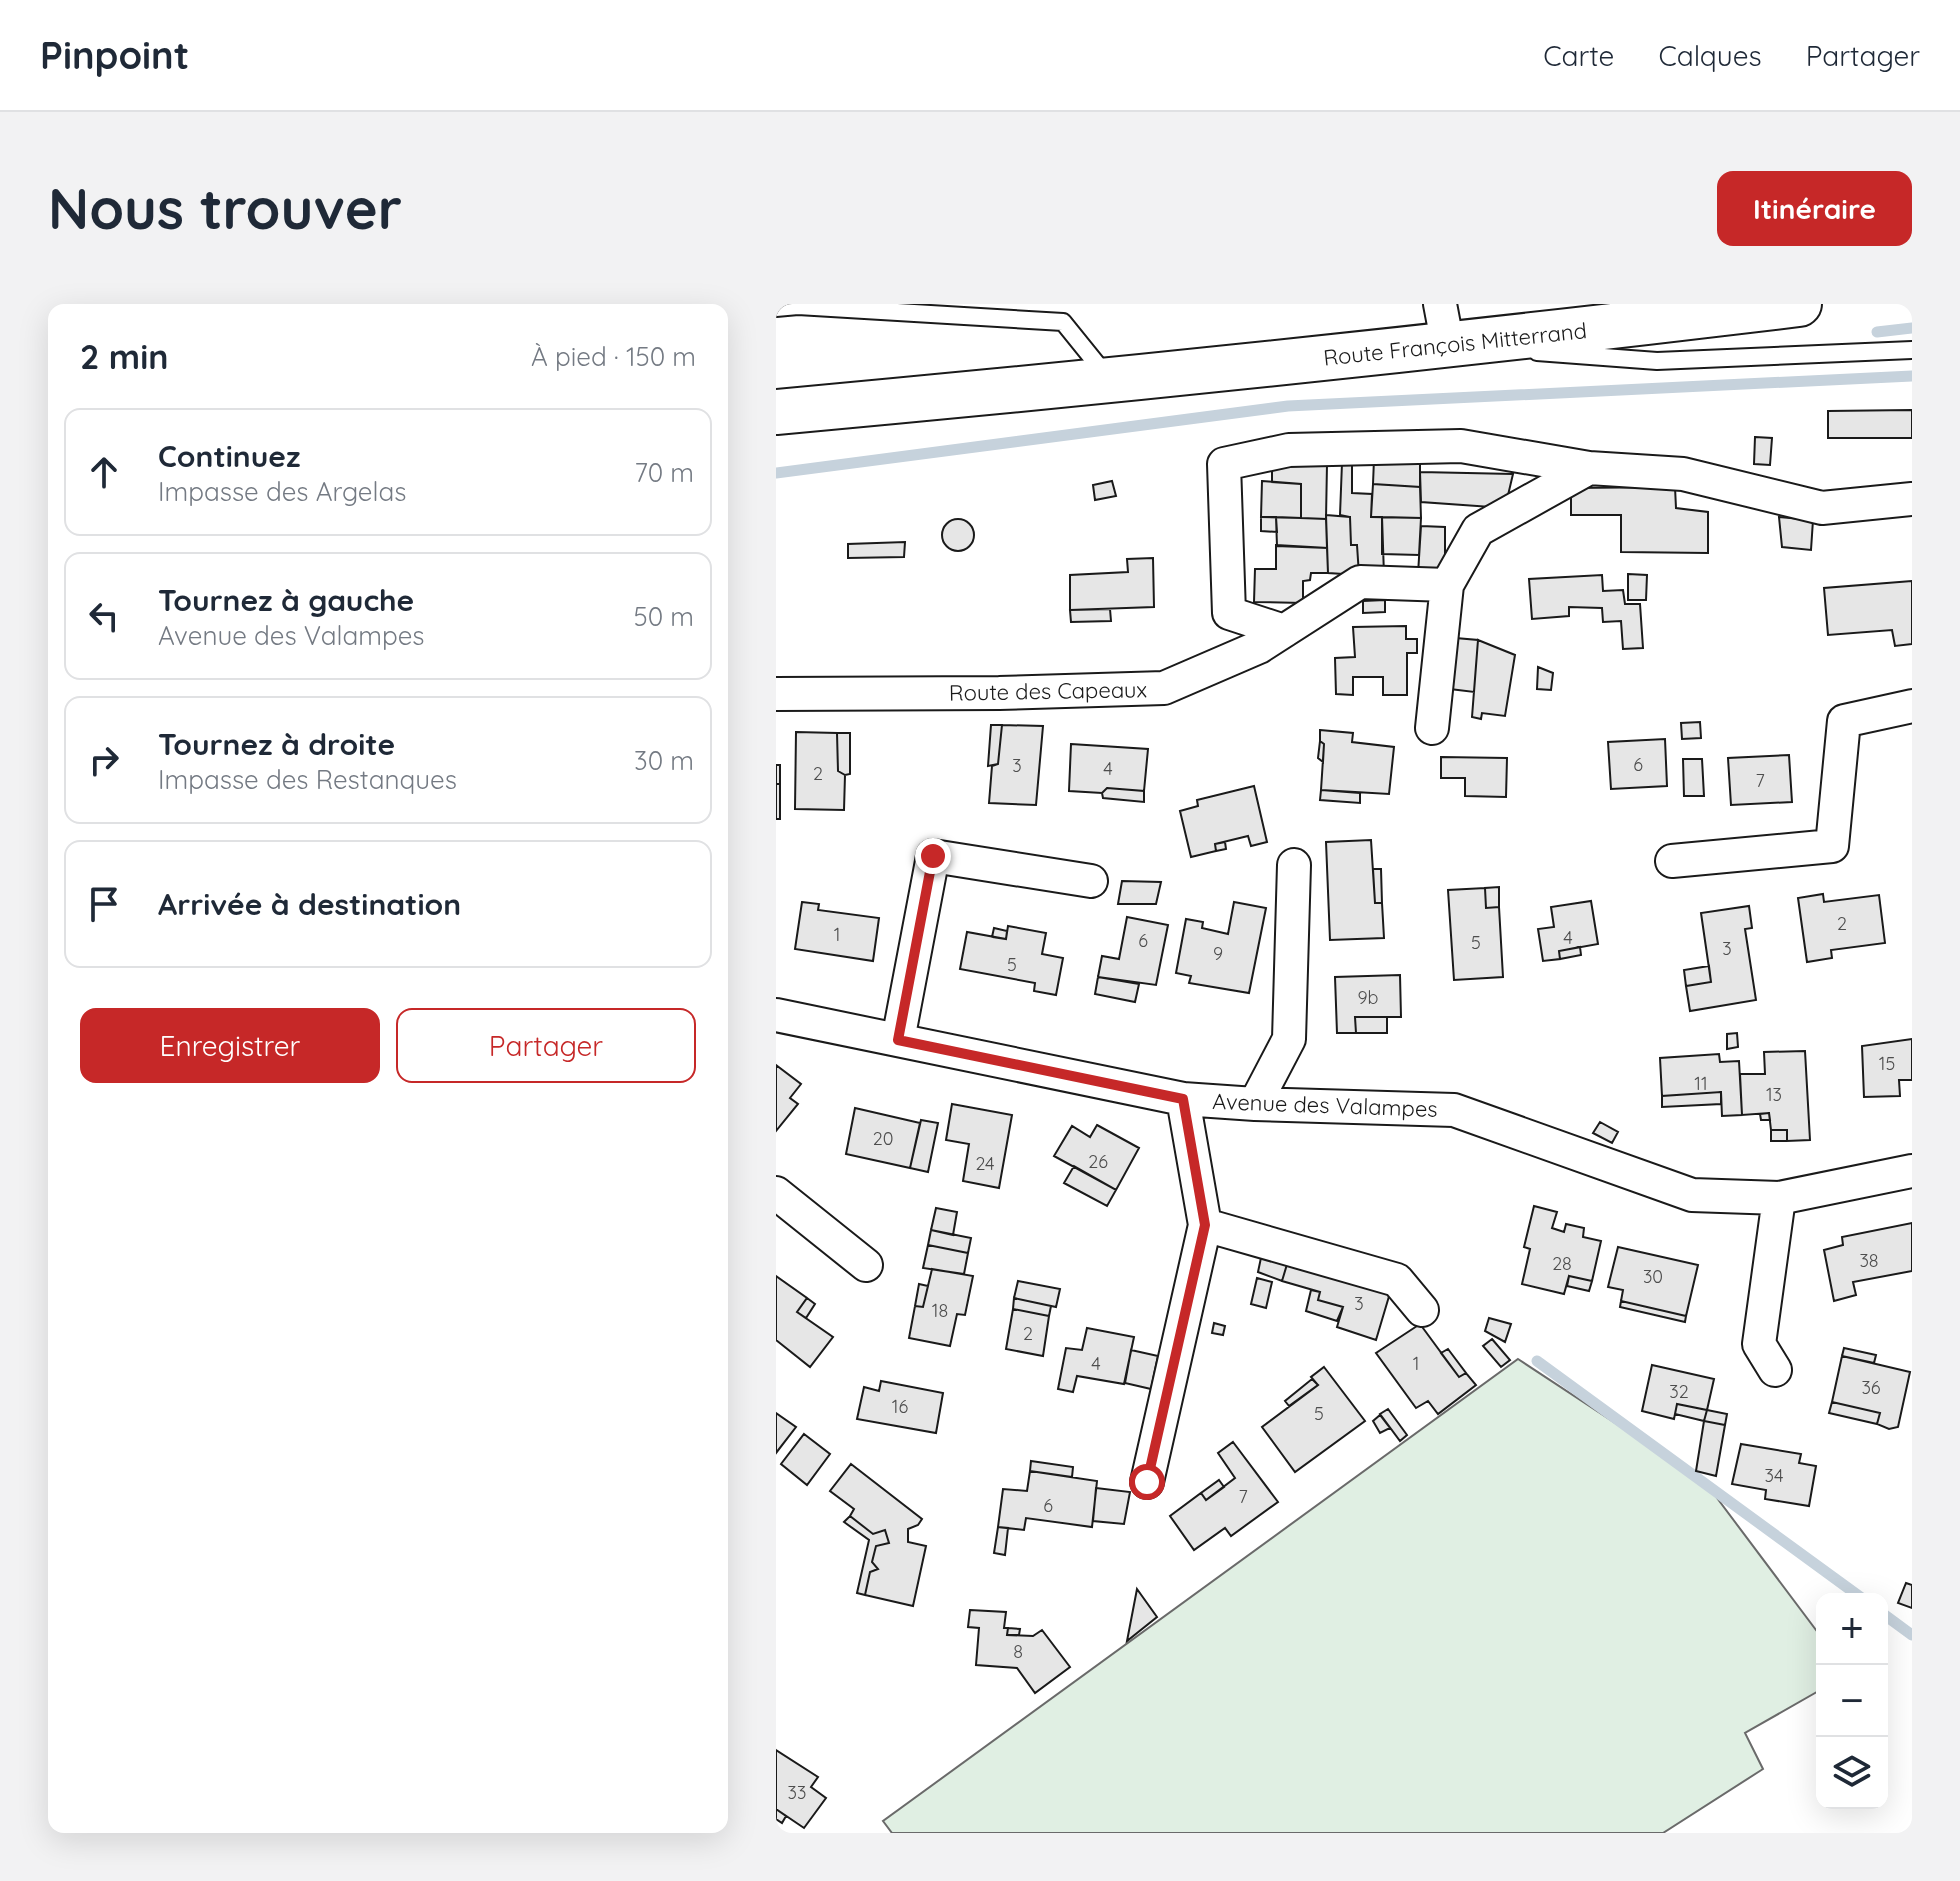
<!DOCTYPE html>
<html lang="fr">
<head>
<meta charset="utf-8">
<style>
	body { margin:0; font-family:Quicksand,sans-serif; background:#f2f2f3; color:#1f2937 }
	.controls { position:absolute; right:24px; bottom:24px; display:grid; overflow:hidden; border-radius:16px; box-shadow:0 8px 32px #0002 }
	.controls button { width:72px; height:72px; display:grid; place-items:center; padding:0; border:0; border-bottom:2px solid #e0e1e3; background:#fff; color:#1f2937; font:40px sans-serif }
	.stop { position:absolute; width:24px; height:24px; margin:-18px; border:6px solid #c62828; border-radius:50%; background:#fff }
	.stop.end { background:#c62828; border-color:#fff; box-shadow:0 2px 8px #0008 }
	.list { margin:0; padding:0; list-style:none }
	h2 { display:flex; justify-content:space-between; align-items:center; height:104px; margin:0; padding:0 32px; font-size:34px }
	h2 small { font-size:26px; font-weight:400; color:#747a83 }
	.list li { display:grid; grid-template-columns:52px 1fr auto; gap:24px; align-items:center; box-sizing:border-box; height:128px; margin:0 16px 16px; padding:0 16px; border:2px solid #e0e1e3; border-radius:16px }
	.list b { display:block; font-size:30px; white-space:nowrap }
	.list p { margin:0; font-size:26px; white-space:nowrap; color:#747a83 }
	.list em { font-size:26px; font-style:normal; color:#747a83 }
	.actions { display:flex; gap:16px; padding:24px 32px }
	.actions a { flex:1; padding:18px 0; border:2px solid #c62828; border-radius:16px; text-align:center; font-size:28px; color:#c62828 }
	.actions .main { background:#c62828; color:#fff }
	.icon { flex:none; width:44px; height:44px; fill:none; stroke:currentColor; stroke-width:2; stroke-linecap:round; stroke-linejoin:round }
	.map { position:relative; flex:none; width:1136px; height:1529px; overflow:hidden; border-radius:16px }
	header { display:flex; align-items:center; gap:48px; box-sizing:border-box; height:112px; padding:0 40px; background:#fff; border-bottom:2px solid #e0e1e3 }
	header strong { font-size:38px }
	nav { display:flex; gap:44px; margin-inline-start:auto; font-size:28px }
	.intro { display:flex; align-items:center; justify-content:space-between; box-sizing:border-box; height:192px; padding:0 48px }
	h1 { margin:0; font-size:56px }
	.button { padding:20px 36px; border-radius:16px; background:#c62828; color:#fff; font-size:28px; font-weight:700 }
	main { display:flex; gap:48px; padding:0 48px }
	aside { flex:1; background:#fff; border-radius:16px; box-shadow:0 8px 32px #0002 }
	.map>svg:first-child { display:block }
	.green { fill:#e0efe3; stroke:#6a6a6a; stroke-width:2 }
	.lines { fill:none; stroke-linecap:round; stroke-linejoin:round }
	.stream { stroke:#c6d2dc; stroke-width:11 }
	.building { fill:#e6e6e6; stroke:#1a1a1a; stroke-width:2 }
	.lane-casing { stroke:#1a1a1a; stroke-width:20 }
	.street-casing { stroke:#1a1a1a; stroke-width:36 }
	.secondary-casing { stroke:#1a1a1a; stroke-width:48 }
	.lane { stroke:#fff; stroke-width:16 }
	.street { stroke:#fff; stroke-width:32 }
	.secondary { stroke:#fff; stroke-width:44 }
	.route { stroke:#c62828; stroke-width:10 }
	.labels { text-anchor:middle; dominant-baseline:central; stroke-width:6; stroke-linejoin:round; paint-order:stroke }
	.number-label { font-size:18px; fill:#4d4d4d }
	.street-label { font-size:22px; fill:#1a1a1a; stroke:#fff }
</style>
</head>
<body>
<header>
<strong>Pinpoint</strong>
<nav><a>Carte</a><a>Calques</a><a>Partager</a></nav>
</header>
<div class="intro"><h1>Nous trouver</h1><a class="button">Itinéraire</a></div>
<main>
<aside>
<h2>2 min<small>À pied · 150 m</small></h2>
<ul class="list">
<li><svg class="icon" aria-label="ahead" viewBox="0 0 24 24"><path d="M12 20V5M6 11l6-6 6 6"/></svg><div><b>Continuez</b><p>Impasse des Argelas</p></div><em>70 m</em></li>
<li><svg class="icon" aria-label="left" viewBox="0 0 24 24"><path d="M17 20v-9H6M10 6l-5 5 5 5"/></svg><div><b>Tournez à gauche</b><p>Avenue des Valampes</p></div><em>50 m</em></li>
<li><svg class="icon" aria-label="right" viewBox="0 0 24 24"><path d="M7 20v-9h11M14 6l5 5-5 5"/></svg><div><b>Tournez à droite</b><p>Impasse des Restanques</p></div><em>30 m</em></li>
<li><svg class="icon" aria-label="arrive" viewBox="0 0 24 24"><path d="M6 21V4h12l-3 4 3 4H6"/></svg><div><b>Arrivée à destination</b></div></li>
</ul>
<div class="actions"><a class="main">Enregistrer</a><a>Partager</a></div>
</aside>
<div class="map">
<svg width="1136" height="1529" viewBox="0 0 1136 1529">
	<rect width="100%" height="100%" fill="#fff"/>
	<path class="green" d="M742,1055L929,1178L1046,1334V1385L969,1429L987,1465L887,1529H116L107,1517Z"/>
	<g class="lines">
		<path class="stream" d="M1101,28L1136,24
			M0,169L512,102L1136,72
			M761,1057L1087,1295
			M1106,1309L1136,1331"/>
	</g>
	<path class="building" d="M1136,106V134H1052V107Z
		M979,133L996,134L994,161L978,160Z
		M644,153V183L597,180L598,155Z
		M576,157V189L596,190L595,213H606L608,271H583L581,241H575L574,213L564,211L566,159Z
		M551,160L550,215L525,214V180L496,178V162Z
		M644,168L737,170L729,204L645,198Z
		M336,177L340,192L319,196L317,181Z
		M486,177L525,180V214L485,213Z
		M597,180L644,183L645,214L595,213Z
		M899,183L900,204L932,208V249L845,248V211H795V184Z
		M550,211L574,213L575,241H581L583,271L552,269Z
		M485,213H500L501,228L485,227Z
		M500,213L550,215L551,244L501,242Z
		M606,213L645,214L643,251L606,250Z
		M1003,213L1037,216L1035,246L1006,243Z
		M166 231a16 16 0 1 1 32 0a16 16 0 1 1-32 0Z
		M645,222L669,223V269L642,270Z
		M129,238L128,253L72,254V240Z
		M500,241L551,244L552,269H535L534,276L527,277V299L478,298L479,265H500Z
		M377,254L378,303L294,306V271L352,268L351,255Z
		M852,270L871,271L870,296H852Z
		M826,271L827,287L847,286L849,300H864L867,344L847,345L845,317L827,318L826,304L793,303V312L756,315L753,275Z
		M1136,277V340L1119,342L1116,326L1052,331L1048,284Z
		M609,296V308L587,309V297Z
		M334,305L335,317L295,318L294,306Z
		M630,322V335H641V349H631V391H607V373H577V391L560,390L559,354L579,353L577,323Z
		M668,333L702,336L698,388L666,384Z
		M702,336L739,351L729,412L706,409L705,415L696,413Z
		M762,363L777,369L775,386L761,385Z
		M924,418L925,434L906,435L905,419Z
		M215,421H226L222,460L212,462Z
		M226,421L267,422L260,501L213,499L216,462L222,460Z
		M544,426L577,429L576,438L618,443L613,490L545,486L548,440L544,437Z
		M20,428L61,429L62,467L69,471L68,506L19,505Z
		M61,429H74V470L69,471L62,467Z
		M889,435L891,482L835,485L832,438Z
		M544,437L548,440L547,458L542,454Z
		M295,440L372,445L368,487L331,484L326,489L293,487Z
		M1013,451L1016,498L955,501L952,454Z
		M665,453L731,454L730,493L689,492V474H665Z
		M907,455H926L928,492H908Z
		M0,461H4V480H0Z
		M0,480H4V515H0Z
		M478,482L491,538L475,542L472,532L439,540L440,547L415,553L404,507L422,502L421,496Z
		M331,484L368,487V498L327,494L326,489Z
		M545,486L584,489V499L544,496Z
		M595,536L599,599H606L608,634L554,636L550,538Z
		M449,538L450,545L440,547L439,540Z
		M597,565H605L606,599H599Z
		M346,577L385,578L380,600H342Z
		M723,583V603L710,604L709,584Z
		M709,584L710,604L723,603L727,673L678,676L672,586Z
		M1047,590L1048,598L1103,591L1109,639L1055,646L1056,654L1031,658L1022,594Z
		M815,597L822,640L783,647L784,655L767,657L762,625L778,623L775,603Z
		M26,598L43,600L42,606L103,614L97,657L19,645Z
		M458,598L490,604L473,689L413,679L415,672L400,669L410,615L427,618L426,624L452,630Z
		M973,602L976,624L969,625L980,696L914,707L910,682L935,678L925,609Z
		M351,613L392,621L380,681L322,673L326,652L343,655Z
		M232,622L270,629L266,650L287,654L280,691L258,687L259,679L184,665L191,628L230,635Z
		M218,624L231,627L230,635L216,633Z
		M804,643L805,651L784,655L783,647Z
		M933,662L935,678L910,682L908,666Z
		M624,671L625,713H579L580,729H561L559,673Z
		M322,673L363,680L359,698L319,690Z
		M579,713H611V729H580Z
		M961,729L962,743L951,745V730Z
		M1136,735V776H1123L1124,792L1088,793L1086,742Z
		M1029,747L1034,836L1011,837V826H995L993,809L966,811L964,770H989L988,748Z
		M943,750L944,758L963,757L966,811L946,812L945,788L886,792L884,754Z
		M0,761L25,780L14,794L22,800L0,827Z
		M945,788V800L886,803V792Z
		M176,800L236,811L223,884L187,877L193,840L170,836Z
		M79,804L144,819L134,864L70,850Z
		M993,809L994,816H985L984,810Z
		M145,816L162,819L152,868L134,864Z
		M824,818L842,828L836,839L817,829Z
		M321,821L363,844L340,886L278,852L296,822L314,833Z
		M995,826H1011V837H995Z
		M298,862L340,886L331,902L288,879Z
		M758,902L781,908L776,924L788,928L790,920L808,924L807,933L825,937L816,977L793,972L788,990L746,980L754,945L748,943Z
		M160,904L181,908L177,931L155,926Z
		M1136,919V967L1077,978L1080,991L1058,997L1048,946L1067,941L1066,933Z
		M155,926L195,934L192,949L152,941Z
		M152,941L192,949L188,970L147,964Z
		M842,943L922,961L910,1012L845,997L847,986L832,983Z
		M486,949L512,957L506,977L482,968Z
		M512,957L614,989L600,1036L561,1023L567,1003L542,996L544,988L506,977Z
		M156,965L197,972L189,1011L181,1010L174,1042L133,1034L139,1002L147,1003Z
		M0,972L31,994L21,1008L57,1033L34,1063L0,1036Z
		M793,972L816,977L813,987L791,982Z
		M481,974L496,978L490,1004L475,1000Z
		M242,977L284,985L280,1003L238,994Z
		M143,980L152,982L147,1003L139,1002Z
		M535,986L544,988L542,996L567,1003L561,1017L530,1007Z
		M31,994L39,1000L30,1014L21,1008Z
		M238,994L275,1002L273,1012L237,1005Z
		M845,997L910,1012L909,1018L844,1003Z
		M237,1005L273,1012L267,1052L230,1045Z
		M713,1014L735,1020L729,1038L709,1027Z
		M438,1019L449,1022L447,1031L436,1029Z
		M644,1020L683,1073L690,1069L700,1081L662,1110L652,1097L640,1104L600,1049Z
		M311,1024L358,1033L348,1080L301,1072L297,1088L282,1085L290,1044L306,1046Z
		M716,1035L734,1056L725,1063L707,1042Z
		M1068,1044L1100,1051L1098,1059L1066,1052Z
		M672,1045L690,1069L683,1073L665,1049Z
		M355,1046L382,1052L375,1085L349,1079Z
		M1066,1052L1134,1068L1122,1123L1113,1125L1101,1120L1104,1109L1056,1098Z
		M876,1061L938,1075L931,1106L901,1100L898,1115L866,1107Z
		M548,1063L589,1117L519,1168L486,1123L542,1081L535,1073Z
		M536,1075L542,1081L513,1102L509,1097Z
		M105,1077L167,1089L160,1129L81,1115L88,1083L103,1087Z
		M1056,1098L1104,1109L1101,1120L1053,1109Z
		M901,1100L931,1106L928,1117L899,1110Z
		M612,1105L631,1131L624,1137L604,1110Z
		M931,1106L951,1110L949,1121L928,1117Z
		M0,1109L20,1123L0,1149Z
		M604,1111L614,1124L604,1129L597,1117Z
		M928,1117L949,1121L940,1172L920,1167Z
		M28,1130L54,1150L31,1181L5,1160Z
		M457,1138L502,1198L455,1232L449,1224L418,1246L394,1212L425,1189L430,1196L459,1174L442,1149Z
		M965,1140L1025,1150L1023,1159L1040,1162L1033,1202L989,1195L990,1186L956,1180Z
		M255,1157L297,1163L296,1173L254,1167Z
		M75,1160L146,1215L142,1221L132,1225V1238L150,1242L137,1302L89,1291L94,1268L102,1265L96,1258L100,1242L113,1239L109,1226L97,1230L74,1212L78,1205L54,1187Z
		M254,1167L321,1177L316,1223L250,1214L248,1226L222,1223L227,1185L251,1187Z
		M443,1176L448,1183L430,1196L425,1189Z
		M320,1184L354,1188L348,1220L317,1217Z
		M74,1212L97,1230L109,1226L113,1239L100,1242L96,1258L102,1265L94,1268L89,1291L81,1289L93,1236L68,1218Z
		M222,1223L232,1224L229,1251L218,1249Z
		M1130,1279L1136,1281V1304L1122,1299Z
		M361,1285L381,1313L351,1337Z
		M194,1306L230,1308L228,1324H232L231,1331L257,1332L266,1326L294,1363L259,1389L241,1364L200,1361L203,1324L192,1323Z
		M232,1324L244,1325L243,1331H231Z
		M0,1446L42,1473L35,1483L50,1494L28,1524L0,1505Z
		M0,1505L10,1512L6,1519L0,1515Z"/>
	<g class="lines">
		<defs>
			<path id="lane" d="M0,4L22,2L287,18L329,70
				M761,48L881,57L1136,46"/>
			<path id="street" d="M664,0L672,42
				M508,327L453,309L448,160L513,146L685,142L813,164
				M0,390L223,389L388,384L483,343L584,278L671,281L702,226L813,164L907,170L1046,204L1136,195
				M656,424L671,281
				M896,557L1056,542L1068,417L1136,402
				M0,711L407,795L479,800L678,806L916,891L1003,894L1136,867
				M122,736L157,552L315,577
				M479,800L513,735L518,561
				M0,889L90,961
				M429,921L621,976L646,1006
				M999,1066L983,1040L1003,894
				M371,1178L429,921L407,795"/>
			<path id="secondary" d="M0,108C342,77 682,41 1023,0"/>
		</defs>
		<use href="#lane" class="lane-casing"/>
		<use href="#street" class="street-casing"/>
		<use href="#secondary" class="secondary-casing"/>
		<use href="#lane" class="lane"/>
		<use href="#street" class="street"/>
		<use href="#secondary" class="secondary"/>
	</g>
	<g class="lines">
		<path class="route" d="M157,552L122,736L407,795L429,921L371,1178"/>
	</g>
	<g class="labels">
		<g class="number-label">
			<text x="862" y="460">6</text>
			<text x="241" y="461">3</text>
			<text x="332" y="464">4</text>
			<text x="42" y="469">2</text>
			<text x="984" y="476">7</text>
			<text x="1066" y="619">2</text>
			<text x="61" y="630">1</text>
			<text x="792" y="633">4</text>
			<text x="367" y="636">6</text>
			<text x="700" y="638">5</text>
			<text x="951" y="644">3</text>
			<text x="442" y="649">9</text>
			<text x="236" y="660">5</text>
			<text x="592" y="693">9b</text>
			<text x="1111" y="759">15</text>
			<text x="925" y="779">11</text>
			<text x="998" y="790">13</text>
			<text x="107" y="834">20</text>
			<text x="322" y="857">26</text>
			<text x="209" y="859">24</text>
			<text x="1093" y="956">38</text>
			<text x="786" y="959">28</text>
			<text x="877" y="972">30</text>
			<text x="583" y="999">3</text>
			<text x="164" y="1006">18</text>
			<text x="252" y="1029">2</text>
			<text x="320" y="1059">4</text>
			<text x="640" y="1059">1</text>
			<text x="1095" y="1083">36</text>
			<text x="903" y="1087">32</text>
			<text x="124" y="1102">16</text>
			<text x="543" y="1109">5</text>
			<text x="998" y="1171">34</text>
			<text x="467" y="1192">7</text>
			<text x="272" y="1201">6</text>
			<text x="242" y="1347">8</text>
			<text x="21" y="1488">33</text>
		</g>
		<g class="street-label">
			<text transform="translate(679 40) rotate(-6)">Route François Mitterrand</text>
			<text transform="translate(272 387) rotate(-1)">Route des Capeaux</text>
			<text transform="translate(549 801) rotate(2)">Avenue des Valampes</text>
		</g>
	</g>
</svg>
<div class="controls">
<button>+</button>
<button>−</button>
<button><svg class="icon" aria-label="layers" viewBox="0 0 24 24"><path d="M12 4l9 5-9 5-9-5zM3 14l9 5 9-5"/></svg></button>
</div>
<div class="stop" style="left:371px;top:1178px"></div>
<div class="stop end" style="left:157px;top:552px"></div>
</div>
</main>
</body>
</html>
